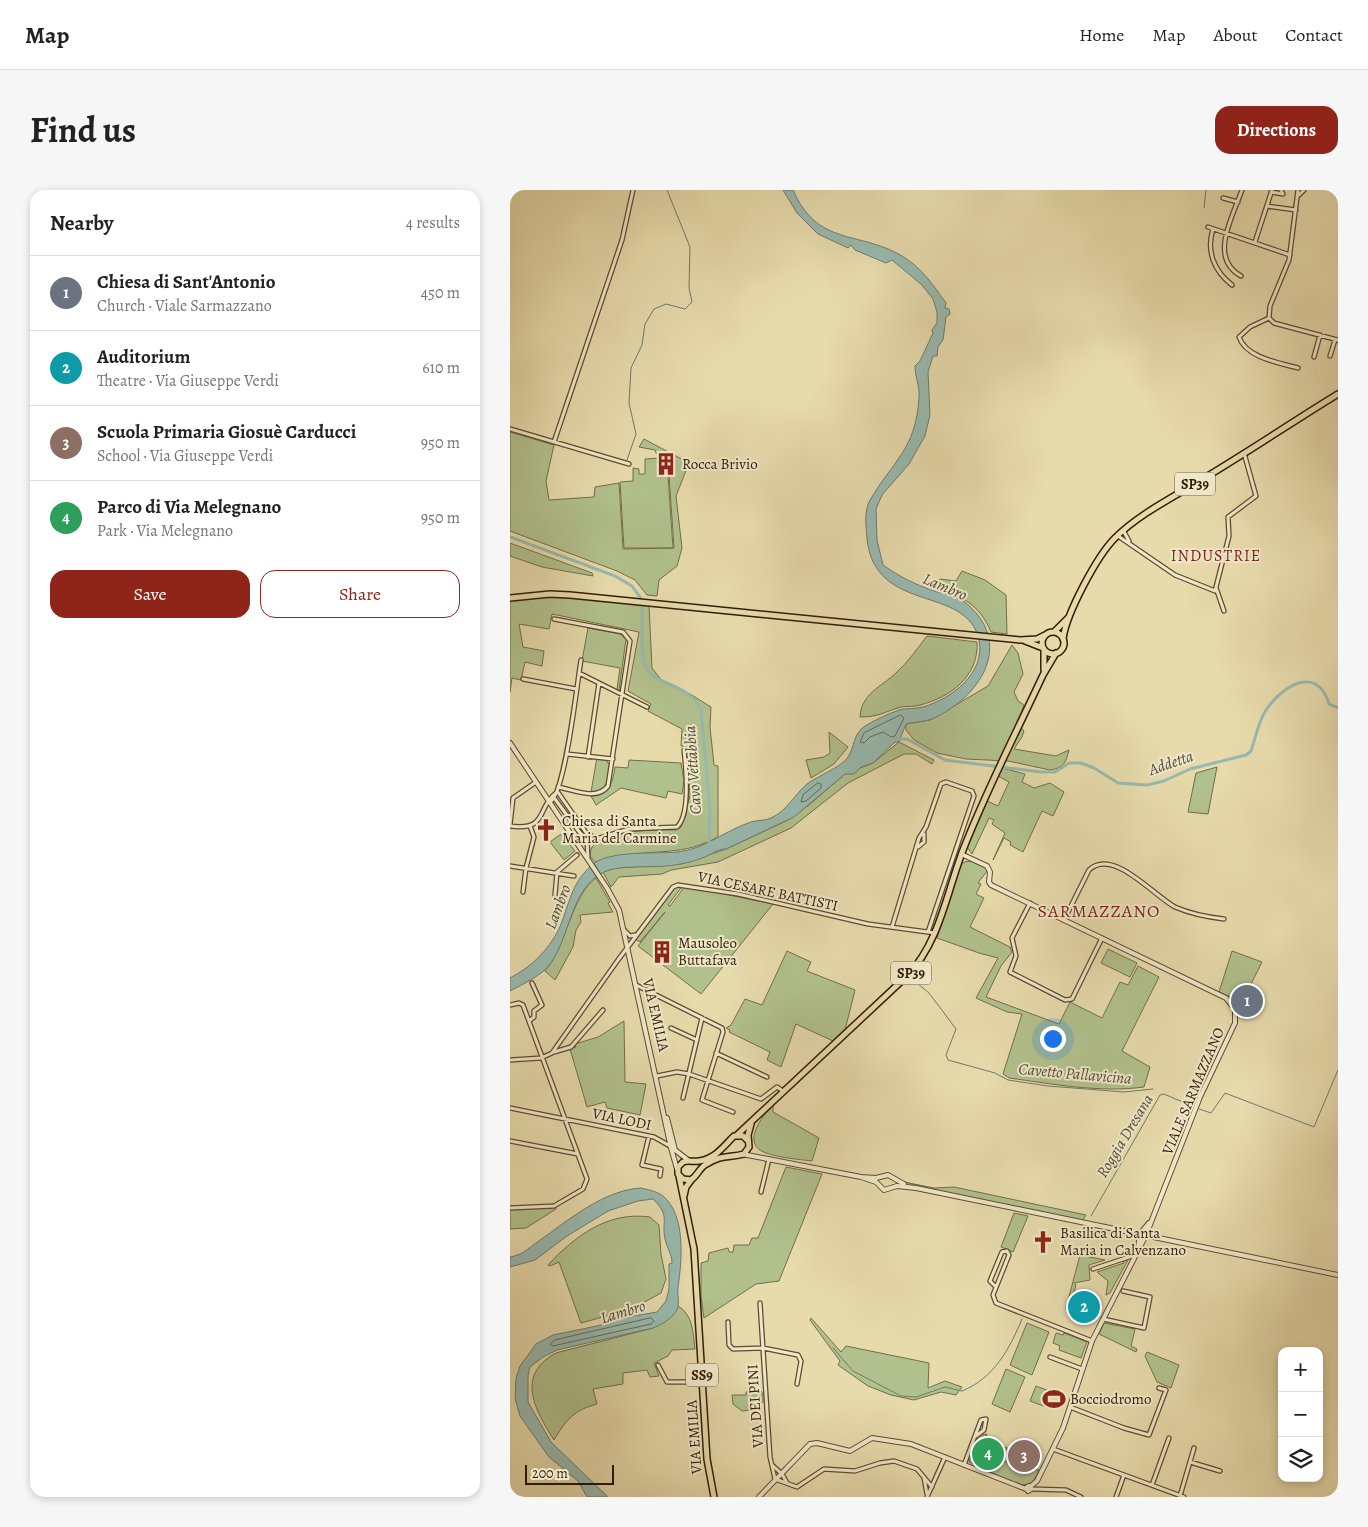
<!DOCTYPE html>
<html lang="en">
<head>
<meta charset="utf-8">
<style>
	body { margin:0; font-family:Alegreya,serif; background:#f6f6f6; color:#222 }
	.controls { position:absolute; right:15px; bottom:15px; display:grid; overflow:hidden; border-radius:10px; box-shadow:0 2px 8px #0003 }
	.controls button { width:45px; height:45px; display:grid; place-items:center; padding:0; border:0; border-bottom:1px solid #e0e0e0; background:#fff; color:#222; font:25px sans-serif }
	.scale { position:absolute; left:15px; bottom:12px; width:89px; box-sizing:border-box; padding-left:5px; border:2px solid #321b04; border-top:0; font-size:14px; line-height:18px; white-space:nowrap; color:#321b04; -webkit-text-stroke:4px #efe8c9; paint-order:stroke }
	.you { position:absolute; left:542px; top:848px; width:18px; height:18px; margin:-12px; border:4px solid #fff; border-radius:50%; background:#1a73e8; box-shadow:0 0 0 8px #1a73e833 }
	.badge { display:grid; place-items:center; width:32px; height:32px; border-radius:50%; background:#8f2418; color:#fff; font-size:16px; font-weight:700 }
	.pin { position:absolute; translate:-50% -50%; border:2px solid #fff; box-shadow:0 1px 5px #0006 }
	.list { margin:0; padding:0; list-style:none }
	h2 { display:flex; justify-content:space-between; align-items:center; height:65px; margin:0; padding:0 20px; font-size:21px }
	h2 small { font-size:16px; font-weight:400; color:#767676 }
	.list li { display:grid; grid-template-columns:32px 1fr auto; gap:15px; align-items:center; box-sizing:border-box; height:75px; padding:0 20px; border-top:1px solid #e0e0e0 }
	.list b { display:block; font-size:19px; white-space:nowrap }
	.list p { margin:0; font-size:16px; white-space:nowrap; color:#767676 }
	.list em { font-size:16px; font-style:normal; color:#767676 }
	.actions { display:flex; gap:10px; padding:15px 20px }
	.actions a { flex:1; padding:11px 0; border:1px solid #8f2418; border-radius:15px; text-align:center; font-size:18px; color:#8f2418 }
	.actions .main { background:#8f2418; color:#fff }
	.icon { flex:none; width:28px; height:28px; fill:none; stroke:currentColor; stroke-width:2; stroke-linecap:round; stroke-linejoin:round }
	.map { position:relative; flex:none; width:828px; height:1307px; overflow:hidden; border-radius:15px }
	header { display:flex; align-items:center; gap:30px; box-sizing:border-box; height:70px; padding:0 25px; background:#fff; border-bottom:1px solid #e0e0e0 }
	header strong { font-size:24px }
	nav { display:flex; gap:28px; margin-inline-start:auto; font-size:18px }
	.intro { display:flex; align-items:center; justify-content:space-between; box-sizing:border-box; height:120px; padding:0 30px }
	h1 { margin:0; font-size:35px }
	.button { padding:12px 22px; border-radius:15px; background:#8f2418; color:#fff; font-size:18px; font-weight:700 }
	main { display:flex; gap:30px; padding:0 30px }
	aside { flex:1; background:#fff; border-radius:15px; box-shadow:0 2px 8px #0003 }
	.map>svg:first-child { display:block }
	.green { fill:#b1c18d; stroke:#726e48 }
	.water { fill:#98bab0; stroke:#6f7a6b }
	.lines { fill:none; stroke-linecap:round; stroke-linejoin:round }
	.shore { stroke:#656a5a; stroke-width:1 }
	.stream { stroke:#6f7a6b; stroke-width:1 }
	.canal { stroke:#98bab0; stroke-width:3 }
	.minor-casing { stroke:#5f4b2e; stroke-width:5.5 }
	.tertiary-casing { stroke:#5f4b2e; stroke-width:6 }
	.primary-casing { stroke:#321b04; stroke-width:8 }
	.minor { stroke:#efe8c9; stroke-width:3 }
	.tertiary { stroke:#efe8c9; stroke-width:4 }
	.primary { stroke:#e7dbac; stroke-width:5 }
	.labels { text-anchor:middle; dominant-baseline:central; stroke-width:4; stroke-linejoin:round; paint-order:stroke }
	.shield { fill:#efe8c9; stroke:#6b583f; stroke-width:1 }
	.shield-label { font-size:14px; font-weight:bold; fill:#321b04 }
	.poi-label { font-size:15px; fill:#321b04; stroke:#efe8c9; text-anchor:start }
	.street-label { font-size:15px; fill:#321b04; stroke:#efe8c9 }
	.neighbourhood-label { font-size:16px; letter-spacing:1px; fill:#7a1f14; stroke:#efe8c9 }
	.water-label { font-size:16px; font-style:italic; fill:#514b38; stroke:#efe8c9 }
	.quarter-label { font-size:18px; letter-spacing:1px; fill:#7a1f14; stroke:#efe8c9 }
</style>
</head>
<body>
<header>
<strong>Map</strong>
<nav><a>Home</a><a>Map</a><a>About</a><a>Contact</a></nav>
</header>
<div class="intro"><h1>Find us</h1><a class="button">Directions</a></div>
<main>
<aside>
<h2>Nearby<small>4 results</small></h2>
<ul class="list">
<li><span class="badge" style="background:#6b7280">1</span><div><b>Chiesa di Sant'Antonio</b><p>Church · Viale Sarmazzano</p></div><em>450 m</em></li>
<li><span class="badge" style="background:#0f9aa8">2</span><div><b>Auditorium</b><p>Theatre · Via Giuseppe Verdi</p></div><em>610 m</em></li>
<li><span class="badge" style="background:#8d6e63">3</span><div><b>Scuola Primaria Giosuè Carducci</b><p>School · Via Giuseppe Verdi</p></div><em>950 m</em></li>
<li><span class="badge" style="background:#2e9e5b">4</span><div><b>Parco di Via Melegnano</b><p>Park · Via Melegnano</p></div><em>950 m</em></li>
</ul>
<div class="actions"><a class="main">Save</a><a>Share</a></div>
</aside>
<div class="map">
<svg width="828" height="1307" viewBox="0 0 828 1307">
	<rect width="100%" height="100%" fill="#e7dbac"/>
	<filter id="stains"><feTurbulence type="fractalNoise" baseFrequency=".004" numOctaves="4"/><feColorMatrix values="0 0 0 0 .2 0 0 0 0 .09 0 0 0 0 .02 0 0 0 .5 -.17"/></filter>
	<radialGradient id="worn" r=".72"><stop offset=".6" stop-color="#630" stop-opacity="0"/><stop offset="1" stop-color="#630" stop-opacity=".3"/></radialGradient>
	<path class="green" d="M0,242L44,255L36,291L39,310L84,307L85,297L109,293L113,359L164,358L159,285L162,269L146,263L145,260L129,257L134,249L179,273L166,306L172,358L167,376L149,390L147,406L137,405L125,390L107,381L0,341Z
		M150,268L153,272L151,285H158L163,358H114L110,292L123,291V278L129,279V284H135V269Z
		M0,353L82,383L83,386L32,377L0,366Z
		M452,381L475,390L496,405L497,444L481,442C470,415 451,405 424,397L430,389L446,391Z
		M30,404L139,415L142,478L153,492L180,504L201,517L200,537L204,575L208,576V647C175,664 159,660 124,664C111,665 98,669 85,672L80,666C78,638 147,640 166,640L171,637L180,606L177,556H171L172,539L138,521L141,514L118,501L129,442L42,424L39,439L9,434L13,457L34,461L32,476L15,472L11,490L2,488L0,502V408Z
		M78,438L110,444L116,449L109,500L107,499L110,478L72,471Z
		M417,446L467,452C469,486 441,507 410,515C404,517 397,516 391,517C373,522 370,527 350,527C351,504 371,497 386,483C398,472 407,459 417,446Z
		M502,455L508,463L513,484L504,502L508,511L514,515L508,534L514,541L512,547L504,559L546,566L559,560C556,572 554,578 540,580L498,571L456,569L427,563L404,550L396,540V534L420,530L478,496Z
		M319,542L338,557L324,574L301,588L296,570L314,567L320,563Z
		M389,552L424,570L422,574L406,564H394L338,593L281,638L208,672L161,680L152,684L109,687L101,697L93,682L106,678L171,674L216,659L276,631L299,615L335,584L363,573Z
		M87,567L96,570L100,576C98,589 97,603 81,602Z
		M119,570L171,573L174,590L172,604L158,601L156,608L111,598L86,615L81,606C99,607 103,591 105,577L118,578Z
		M707,577L698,624L678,622L686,583Z
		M492,578L515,584L512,592L524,598L540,593L554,602L543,626L532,621L513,662L500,655L501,652L494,648L483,670L495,643L482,634L484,630L479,628L462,664L457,657L477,611L488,616L499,592L488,586Z
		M51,644L65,661L54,670L40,652Z
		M461,671L475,677L477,681L468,693L471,694L466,704L474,708L460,737L500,757L502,762L491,776L476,807L549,834L560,812L592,828L610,792L618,795L628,776L649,787L612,861L640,877L634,897C589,903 543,894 499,888L493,884L512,824L497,822L466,808L488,768L469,763L427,748L450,677L454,672Z
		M86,688L100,712L98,713L103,722L70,725L71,732L66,740L63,757L45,790L35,781C57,755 61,706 86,688Z
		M175,696L263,714L191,804L128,756L155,722L130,752L125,749L165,697L171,698L158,715L160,716Z
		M598,759L627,773L620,787L591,773Z
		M277,761L301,772L297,781L345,800L335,840L323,851L286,834L271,877L257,870L260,862L219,842L220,840L216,838L221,835L235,809L252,815Z
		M722,761L752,772L732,812L709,802Z
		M114,831L115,892L136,894L130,925L97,918L95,912L77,917L60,859L66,857L65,854L88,847Z
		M263,916V922L309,948L302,971C287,969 270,968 256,963C230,954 252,926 263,916Z
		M276,977L312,984L269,1091L246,1094L194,1128L191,1107V1073L198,1071L199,1063L218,1058L219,1062H223L224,1055H239L242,1048H248Z
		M394,992L424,998L444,997L576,1025L572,1031L450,1006Z
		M46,1017V1019L16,1038L0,1039V1019Z
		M504,1023L518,1026L503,1062L491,1057Z
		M140,1027L149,1035L151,1064L156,1089L151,1103L122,1119L71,1133L49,1072L40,1076L38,1075C65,1046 98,1021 140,1027Z
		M570,1065L595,1070L579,1075L580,1090L564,1093L566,1095L560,1115L568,1122L559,1126L560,1121L556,1118Z
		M613,1070H618L600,1103L596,1105L598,1091L587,1082L614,1073Z
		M168,1116C183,1125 183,1143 185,1159L162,1160L158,1166L144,1173L149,1186L140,1187L137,1180L113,1183V1194L83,1199L87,1214C64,1220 56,1230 44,1250C25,1220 5,1185 46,1163L143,1138Z
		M301,1128L331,1162L336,1156L419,1173L418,1198L435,1191L452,1197L446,1205L431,1202L404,1210L381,1205L358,1196L328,1175L330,1171L300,1130Z
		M517,1133L539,1142L522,1185L500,1175Z
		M594,1133L625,1139L621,1156L627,1159L626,1162L589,1144Z
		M546,1143L553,1145L554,1143L577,1152L571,1168L549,1160L550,1156L543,1153Z
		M637,1162L669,1175L661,1198L647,1192L635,1166Z
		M496,1179L515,1187L500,1222L482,1214Z
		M526,1196L542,1202L536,1217L520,1211Z
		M251,1201L253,1204V1212L240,1220L232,1221L223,1214L222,1205H236V1202Z
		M477,1244L475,1250L497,1258L491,1270L512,1278L529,1280L522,1294L508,1295L459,1272L468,1246Z"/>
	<path class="water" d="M273,0H283C308,57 348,40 392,66C412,78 423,95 436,113L435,118L439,119L440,124L436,127L433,150L428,157L427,166H423L418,182L420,225L415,246L399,274L372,305L366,319L367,350L373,375C390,387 406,395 427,402C433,404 443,404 448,407C507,447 475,505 422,529C414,532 404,532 396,534L389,552H385L363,573L351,577L344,584H335L284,627L216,659C206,659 202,665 192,668C185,671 177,673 170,674C150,679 109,674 94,682C61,698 60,746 41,773C33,785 13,794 0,801V788C21,777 38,761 49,739C60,714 60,694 83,674C101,660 147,664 168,662C195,659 216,640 241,632C247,630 255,631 261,628C277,621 284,605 297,594C306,587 333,576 338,567C345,556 343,544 355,536C365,530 378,524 389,520C396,518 405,519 413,517C441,509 476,483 469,450C457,394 365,425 357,349C356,336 354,324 359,312C383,270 406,260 409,207C410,196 405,187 405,176L410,171L423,143L422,140L427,133V122L423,109L412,95L382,70L376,73L345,60L341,55L338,58L308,44L287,23Z
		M131,998C139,1000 146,1001 153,1006C176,1025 172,1071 168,1097C167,1104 170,1113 167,1120C161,1129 153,1134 143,1138L47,1160L33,1167L20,1177L18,1185V1212L41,1252L98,1307H77L68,1291L39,1267L10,1226L5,1208L6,1188L10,1176L26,1154L43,1145L87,1136L118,1127L147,1122L156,1111L159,1099V1074L162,1073C162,1064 157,1058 155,1049C151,1030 161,1027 143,1009L128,1011L98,1021L57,1046L25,1070L0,1077V1067C14,1065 22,1055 33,1048C61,1028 95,1000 131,998Z"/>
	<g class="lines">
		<path class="shore" d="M391,525L394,528L385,546L381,547L373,542L360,547L354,553L350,552L354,543Z
			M308,593L311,594V598L296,611L291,612L293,605Z
			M141,1128L144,1131L141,1134L56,1153L43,1156L40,1154L45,1150Z"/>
		<path class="stream" d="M694,18L696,0
			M117,270L126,244L119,213L121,178L132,155L135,134L144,119L156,114L175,119L182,112L179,98L180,57L157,0
			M402,789L419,803L446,839L436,865L438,870L485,883L498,890L538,896L614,902L643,899
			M689,919L701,923L715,903L804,937L828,880
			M581,1026L650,905L654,904L682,916
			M323,1158L343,1181L391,1206L406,1207L435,1197L452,1201C484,1188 499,1160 512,1129"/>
		<path class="canal" d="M0,347L105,386L122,396L132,410C133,428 130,456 134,473C140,496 178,491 191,520L200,621L199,654
			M388,549H397L435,570L531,582H545L559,573H571L584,578L608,593L637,595L654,591L680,579L736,565L741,561C746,547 748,532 756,520C772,496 807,474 819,514L828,518"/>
		<defs>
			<path id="minor" d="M788,0L779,70L760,116L759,128L764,133L828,150
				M761,2L773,4L771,0
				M789,5L794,0
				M713,8L728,12
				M757,16L786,20
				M698,37L780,65
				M703,39C696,61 704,81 722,95
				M745,52L762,0
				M731,86C698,68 723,26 732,0
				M759,128L740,137L729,147C736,168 770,173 788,178
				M820,166L825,150
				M804,167L810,145
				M0,239L119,274
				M44,252L112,50L123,0
				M613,340L619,351
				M608,346L665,385L705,401L719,346L718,327L746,306L734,263
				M706,398L714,421
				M44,429L113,442L120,451L98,596C87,611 64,600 48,597
				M69,483L137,517
				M13,489L66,499
				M57,564L103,569
				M78,567L89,493
				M47,601L77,644L87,648
				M45,609L70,643L80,651L119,639L167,637C181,624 176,578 174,560
				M40,612C55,604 67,494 71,470
				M0,635L3,608L26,592
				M0,636C39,641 26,618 46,603
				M77,650L78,668
				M408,657L414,652V644
				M0,676L64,686
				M47,682L67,665
				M13,702L16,678L24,647L20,636
				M45,705L47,682
				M520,713L502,748L506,766L500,782L555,810L562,809L592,748
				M554,730L579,680C603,657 645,707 665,717C681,724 697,727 714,729
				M382,737L409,648L416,637L431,594L436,592L462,601L464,606L418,742
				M114,740L120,746L125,745
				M126,795L212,838L213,842L192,910L223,922
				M0,815L9,813L13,815L77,989L73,999L44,1016L0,1018
				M19,831L24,827V821L32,815L22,793
				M161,838L187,850
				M44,862L61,857L93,820
				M206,863L257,887
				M0,870L31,868L42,863L108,770L163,697L168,695L228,704L358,734L425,743
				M147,886L167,882L179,884L251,909L267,897L273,901
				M173,908L192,828
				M0,918L144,947L160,956
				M139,946L132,975L151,979L150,986
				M0,951L68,964
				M251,1002L259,969
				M583,1079L625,1065
				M486,1097L480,1091L492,1062L497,1061L499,1065L483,1105L486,1113L582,1151
				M250,1113L260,1267L265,1289L287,1297L314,1279L345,1281L370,1273L384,1271L407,1279L422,1297
				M593,1129L634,1138L640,1107L613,1101
				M218,1132L219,1155L223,1159L253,1158L288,1165L291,1171L287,1194
				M540,1167L572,1179
				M148,1175L157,1192H192
				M560,1217L614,1238L639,1245L656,1200L649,1198
				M543,1259L674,1307
				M680,1272L710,1281
				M262,1275L272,1284L277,1293
				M454,1275L471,1230L476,1229L474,1240L466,1246
				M414,1288L417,1304
				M642,1295L659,1248
				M521,1299L556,1300L571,1307
				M670,1306L684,1258
				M417,1307L435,1267
				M606,1307L614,1285"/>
			<path id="tertiary" d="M0,553L97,698L109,720L161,958L167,979
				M451,664L477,676L480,682L479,692L481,695L716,808L725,819V833L690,907L636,1045L582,1151L553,1238L527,1291L520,1297
				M157,928L165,960L178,970
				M232,964L351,987L366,988L378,985L394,994
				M351,987L366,992L374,1000L387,996L406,998L828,1085
				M628,1057L630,1044L639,1033
				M519,1296L521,1299L518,1301L516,1298Z
				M249,1307L300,1254L307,1253L340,1261L362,1248L401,1254L516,1299"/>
			<path id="primary" d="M0,408L40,404L60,405L510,450L527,449L535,445
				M544,442L559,427
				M532 453a11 11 0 1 1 22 0a11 11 0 1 1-22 0Z
				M553,449C556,424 587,366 605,348C630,323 666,306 696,287C741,260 784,231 828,204
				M515,451L533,458
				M534,460V480
				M227,945L397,786C431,751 437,699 455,655C478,597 507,541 533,485L546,463
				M238,951L233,946H224C213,957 206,968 189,971C183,972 178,970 173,972L168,977V984L173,989L181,990C187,986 189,979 195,975C212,964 219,968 234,964L239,957L238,945L241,934
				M169,986L184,1059L197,1269L204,1307
				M174,1006L176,997L182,989"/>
		</defs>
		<use href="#minor" class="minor-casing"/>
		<use href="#tertiary" class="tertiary-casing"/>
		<use href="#primary" class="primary-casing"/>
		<use href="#minor" class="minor"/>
		<use href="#tertiary" class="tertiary"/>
		<use href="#primary" class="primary"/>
	</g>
	<defs>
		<symbol id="building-bare" viewBox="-9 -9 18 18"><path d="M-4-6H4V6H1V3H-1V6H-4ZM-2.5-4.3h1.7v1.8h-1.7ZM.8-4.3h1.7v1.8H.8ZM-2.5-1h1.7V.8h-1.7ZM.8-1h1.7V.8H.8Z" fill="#8f2418" stroke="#efe8c9" stroke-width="2.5" paint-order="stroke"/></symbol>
		<symbol id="church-bare" viewBox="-9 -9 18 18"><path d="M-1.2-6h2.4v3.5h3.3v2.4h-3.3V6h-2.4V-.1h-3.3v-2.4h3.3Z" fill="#8f2418" stroke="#efe8c9" stroke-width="2.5" paint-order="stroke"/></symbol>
		<symbol id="stadium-bare" viewBox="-9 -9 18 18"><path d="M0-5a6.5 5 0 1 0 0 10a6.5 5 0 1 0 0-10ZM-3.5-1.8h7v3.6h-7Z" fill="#8f2418" stroke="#efe8c9" stroke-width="2.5" paint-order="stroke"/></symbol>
	</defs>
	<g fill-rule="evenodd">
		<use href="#building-bare" x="140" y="258" width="32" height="32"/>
		<use href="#church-bare" x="20" y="624" width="32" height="32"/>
		<use href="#building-bare" x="136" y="746" width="32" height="32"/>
		<use href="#church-bare" x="517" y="1036" width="32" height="32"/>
		<use href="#stadium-bare" x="528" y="1193" width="32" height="32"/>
	</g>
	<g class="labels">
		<g class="shield">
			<rect x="665" y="282.5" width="40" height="23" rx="4"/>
			<rect x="381" y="771.5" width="40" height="23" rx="4"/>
			<rect x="176" y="1173.5" width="32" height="23" rx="4"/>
		</g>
		<g class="shield-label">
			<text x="685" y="294">SP39</text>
			<text x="401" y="783">SP39</text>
			<text x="192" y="1185">SS9</text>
		</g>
		<g class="poi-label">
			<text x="172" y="274">Rocca Brivio</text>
			<text x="52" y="631">Chiesa di Santa<tspan x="52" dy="17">Maria del Carmine</tspan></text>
			<text x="168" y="753">Mausoleo<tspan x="168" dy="17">Buttafava</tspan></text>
			<text x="550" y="1043">Basilica di Santa<tspan x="550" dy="17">Maria in Calvenzano</tspan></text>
			<text x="560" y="1209">Bocciodromo</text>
		</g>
		<g class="street-label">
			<text transform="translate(258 701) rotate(12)">VIA CESARE BATTISTI</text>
			<text transform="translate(146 825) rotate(77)">VIA EMILIA</text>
			<text transform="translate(683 901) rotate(-67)">VIALE SARMAZZANO</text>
			<text transform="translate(112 929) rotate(12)">VIA LODI</text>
			<text transform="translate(245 1216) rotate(-94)">VIA DEI PINI</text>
			<text transform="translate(184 1247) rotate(-94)">VIA EMILIA</text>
		</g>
		<g class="neighbourhood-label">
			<text x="706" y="366">INDUSTRIE</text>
		</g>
		<g class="water-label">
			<text transform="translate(435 397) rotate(23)">Lambro</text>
			<text transform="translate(661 573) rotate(-19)">Addetta</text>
			<text transform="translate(183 580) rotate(-94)">Cavo Vettabbia</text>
			<text transform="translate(48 717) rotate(-69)">Lambro</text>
			<text transform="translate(565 884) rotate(5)">Cavetto Pallavicina</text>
			<text transform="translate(615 946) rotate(-59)">Roggia Dresana</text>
			<text transform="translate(113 1122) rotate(-17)">Lambro</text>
		</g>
		<g class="quarter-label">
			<text x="589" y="721">SARMAZZANO</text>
		</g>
	</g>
	<rect width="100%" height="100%" filter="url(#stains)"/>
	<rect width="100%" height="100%" fill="url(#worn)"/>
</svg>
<div class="controls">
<button>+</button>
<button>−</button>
<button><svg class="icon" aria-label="layers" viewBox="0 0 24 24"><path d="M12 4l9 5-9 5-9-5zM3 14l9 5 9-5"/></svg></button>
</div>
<div class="scale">200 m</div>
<div class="you"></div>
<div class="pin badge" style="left:737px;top:811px;background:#6b7280">1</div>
<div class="pin badge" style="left:574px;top:1117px;background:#0f9aa8">2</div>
<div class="pin badge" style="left:514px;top:1266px;background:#8d6e63">3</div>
<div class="pin badge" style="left:478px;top:1264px;background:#2e9e5b">4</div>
</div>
</main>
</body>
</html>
